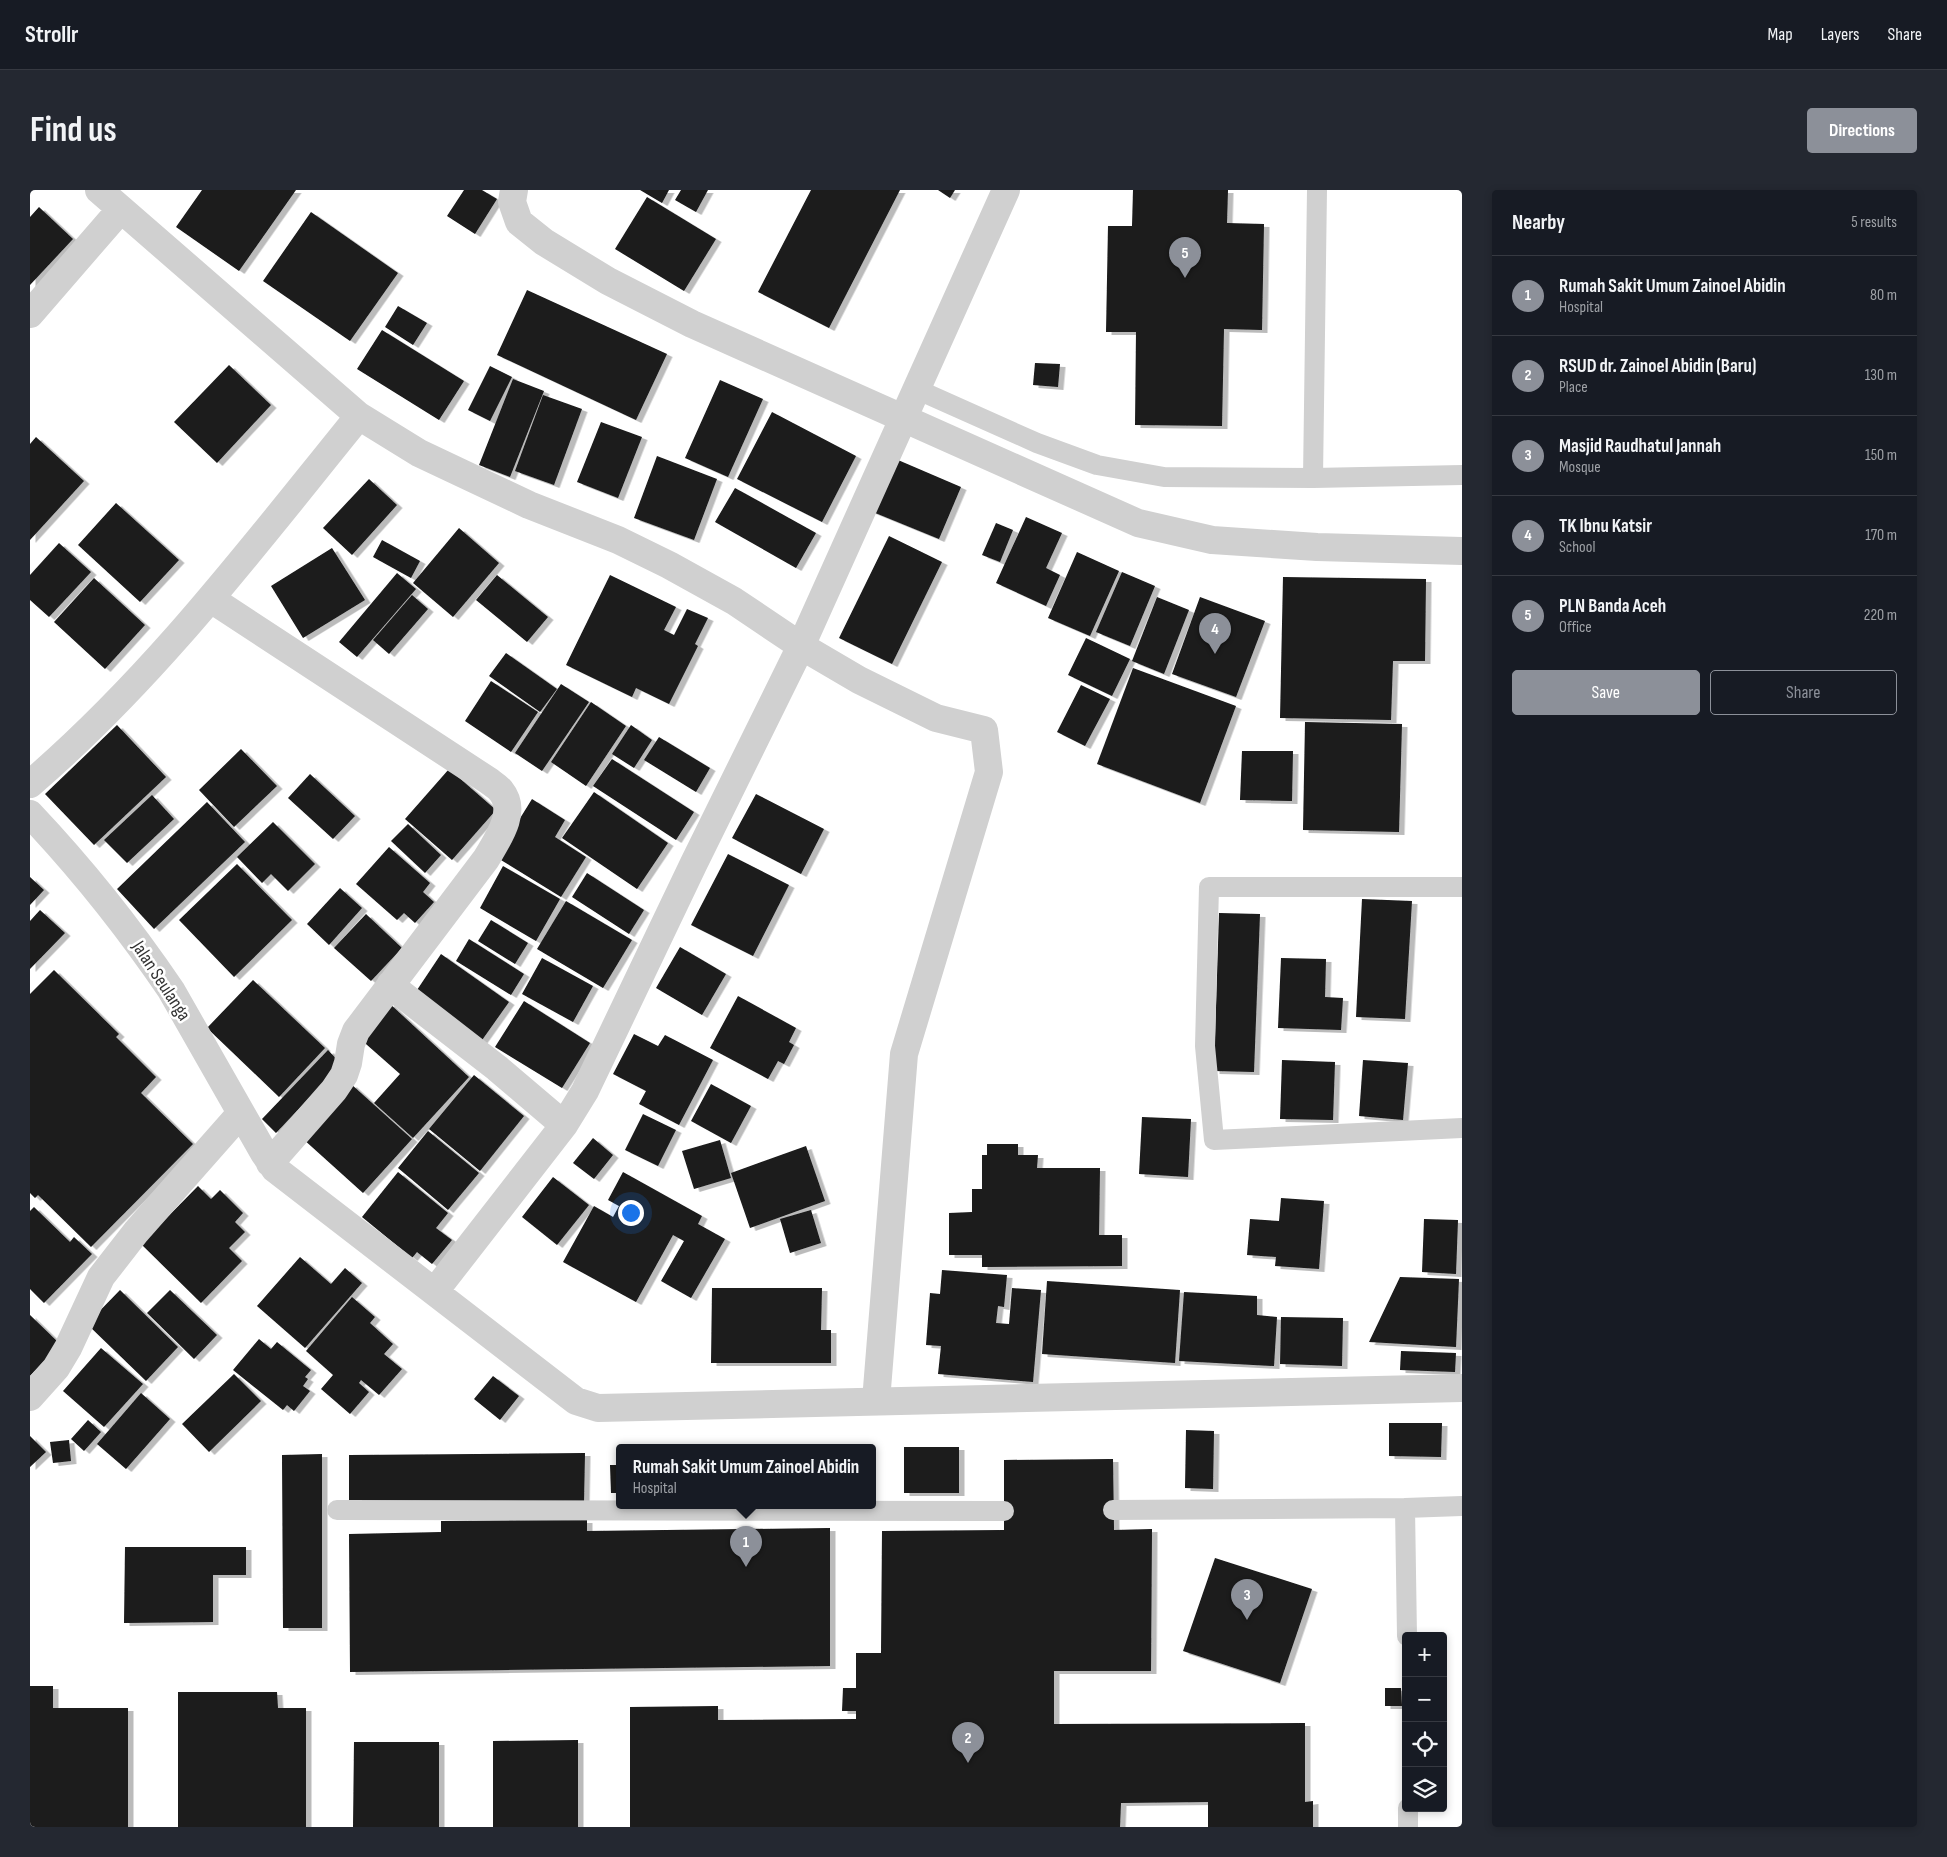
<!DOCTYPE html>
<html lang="en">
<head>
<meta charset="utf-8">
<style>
	body { margin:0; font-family:"Sofia Sans Condensed",sans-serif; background:#242831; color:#f1f3f6 }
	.controls { position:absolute; right:15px; bottom:15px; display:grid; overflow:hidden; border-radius:5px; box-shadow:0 2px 8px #0003 }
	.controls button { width:45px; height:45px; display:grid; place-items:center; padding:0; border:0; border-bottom:1px solid #363941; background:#171b24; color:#f1f3f6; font:25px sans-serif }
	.you { position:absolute; left:600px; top:1022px; width:18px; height:18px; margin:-12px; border:4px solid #fff; border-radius:50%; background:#1a73e8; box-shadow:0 0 0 8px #1a73e833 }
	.badge { display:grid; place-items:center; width:32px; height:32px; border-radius:50%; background:#8c9099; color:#fff; font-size:16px; font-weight:700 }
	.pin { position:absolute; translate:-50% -41px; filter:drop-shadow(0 1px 2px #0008) }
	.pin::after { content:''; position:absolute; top:26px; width:18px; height:15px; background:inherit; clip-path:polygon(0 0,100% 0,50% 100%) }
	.popup { position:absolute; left:586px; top:1254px; width:260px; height:65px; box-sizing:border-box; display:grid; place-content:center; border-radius:5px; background:#171b24; filter:drop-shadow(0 1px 4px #0005); font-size:16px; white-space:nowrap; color:#9ea1a6 }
	.popup b { font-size:19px; color:#f1f3f6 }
	.popup::after { content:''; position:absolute; left:50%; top:100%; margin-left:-10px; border:10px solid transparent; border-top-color:#171b24 }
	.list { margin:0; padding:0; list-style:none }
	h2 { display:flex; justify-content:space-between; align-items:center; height:65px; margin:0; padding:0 20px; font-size:21px }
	h2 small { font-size:16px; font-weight:400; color:#9ea1a6 }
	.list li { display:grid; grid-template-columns:32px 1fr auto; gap:15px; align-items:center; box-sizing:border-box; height:80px; padding:0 20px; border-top:1px solid #363941 }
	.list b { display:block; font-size:19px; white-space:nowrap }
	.list p { margin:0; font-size:16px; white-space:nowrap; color:#9ea1a6 }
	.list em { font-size:16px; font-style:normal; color:#9ea1a6 }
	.actions { display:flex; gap:10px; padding:15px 20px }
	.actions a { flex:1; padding:11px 0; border:1px solid #8c9099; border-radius:5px; text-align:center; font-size:18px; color:#8c9099 }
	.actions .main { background:#8c9099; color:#fff }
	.icon { flex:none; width:28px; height:28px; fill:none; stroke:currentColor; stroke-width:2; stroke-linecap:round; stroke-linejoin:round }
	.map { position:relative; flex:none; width:1432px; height:1637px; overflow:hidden; border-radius:5px }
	header { display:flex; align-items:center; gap:30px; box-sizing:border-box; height:70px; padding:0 25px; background:#171b24; border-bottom:1px solid #363941 }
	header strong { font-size:24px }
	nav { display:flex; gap:28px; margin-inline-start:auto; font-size:18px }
	.intro { display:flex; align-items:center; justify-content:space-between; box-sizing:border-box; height:120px; padding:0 30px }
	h1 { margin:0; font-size:35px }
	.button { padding:12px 22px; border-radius:5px; background:#8c9099; color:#fff; font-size:18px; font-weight:700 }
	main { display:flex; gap:30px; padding:0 30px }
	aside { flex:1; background:#171b24; border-radius:5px; box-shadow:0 2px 8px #0003 }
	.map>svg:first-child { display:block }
	.building { fill:#1a1a1a; filter:url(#shadow) }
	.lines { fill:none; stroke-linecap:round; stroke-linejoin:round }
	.lane { stroke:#d0d0d0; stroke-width:20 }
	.street { stroke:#d0d0d0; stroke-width:28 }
	.labels { text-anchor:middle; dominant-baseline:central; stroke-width:5; stroke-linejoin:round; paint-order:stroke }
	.street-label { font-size:19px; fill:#333; stroke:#fff }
</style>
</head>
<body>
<header>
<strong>Strollr</strong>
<nav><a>Map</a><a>Layers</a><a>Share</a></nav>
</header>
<div class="intro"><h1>Find us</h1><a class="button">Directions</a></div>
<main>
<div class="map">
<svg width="1432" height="1637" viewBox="0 0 1432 1637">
	<defs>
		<filter id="shadow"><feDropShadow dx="5.5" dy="3" stdDeviation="0" flood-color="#0004"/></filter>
	</defs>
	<rect width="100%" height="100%" fill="#fff"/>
	<path class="building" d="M172,0H266L209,81L146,37Z
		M434,0H452L467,9L445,44L417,26Z
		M610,0H639L632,13Z
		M651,0H678L666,22L645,10Z
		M781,0H870L799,138L728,102Z
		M908,0H925L920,8Z
		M1103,0H1198L1197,33L1234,34L1232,140L1194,139L1192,236L1105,235L1106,142H1076L1078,36H1102Z
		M617,7L686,49L654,101L585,59Z
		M9,17L43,49L0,95V27Z
		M281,22L368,83L320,151L233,91Z
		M497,100L637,164L606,230L467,165Z
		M368,116L397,133L383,155L355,137Z
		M352,140L434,191L409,230L327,179Z
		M1005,173L1030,174L1028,197L1003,195Z
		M199,175L241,215L187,273L144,232Z
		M460,176L482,187L460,231L438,220Z
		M483,189L514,201L480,287L449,275Z
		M690,190L733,209L698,287L655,268Z
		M513,205L552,219L524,295L485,281Z
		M742,222L826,266L792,332L707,289Z
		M571,232L612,247L588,308L547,292Z
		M6,247L54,291L0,350V254Z
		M627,266L687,289L664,350L604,328Z
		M861,267L931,297L909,349L838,320Z
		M339,289L367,315L322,365L293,338Z
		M705,298L786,343L766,378L685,332Z
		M86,313L149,370L110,412L48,355Z
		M996,327L1032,343L1016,378L1030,385L1016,416L966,393Z
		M966,333L983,340L970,372L952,365Z
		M429,338L469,373L423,427L383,393Z
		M859,346L912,372L862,474L809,448Z
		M352,350L390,371L381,388L343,367Z
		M29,353L61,382L19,427L0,410V385Z
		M302,358L335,410L273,448L241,396Z
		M1047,362L1089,381L1060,446L1018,428Z
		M1092,382L1125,396L1100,456L1066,442Z
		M367,383L386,399L327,467L309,452Z
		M467,385L518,427L497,452L446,410Z
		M580,385L646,417L634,440L644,445L657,419L678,428L665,454L668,456L639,514L606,498L602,507L536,475Z
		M1253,387L1396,389L1395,471H1363L1361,530L1250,528Z
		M64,388L115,435L75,479L24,432Z
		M382,405L398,419L359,464L343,450Z
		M1127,407L1159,420L1134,484L1102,471Z
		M1170,407L1235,431L1206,507L1142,484Z
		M1056,448L1100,469L1082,506L1038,485Z
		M476,463L527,499L510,522L459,486Z
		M1103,478L1206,516L1170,613L1067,574Z
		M461,491L508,522L481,562L435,531Z
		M531,494L559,512L512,581L485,563Z
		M1051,495L1080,509L1055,556L1027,542Z
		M561,512L596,536L556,596L521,572Z
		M1275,532L1372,534L1369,642L1273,640Z
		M87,535L136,587L64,655L15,604Z
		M601,535L622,550L604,578L582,564Z
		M629,547L680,578L666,602L614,570Z
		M211,559L247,596L204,637L169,600Z
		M1212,561H1263L1262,611L1210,610Z
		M582,569L664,622L646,650L563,596Z
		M419,579L466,620L422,670L375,629Z
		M280,584L325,626L303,649L258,608Z
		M564,602L638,653L607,699L532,648Z
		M726,604L794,639L771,684L702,648Z
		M122,605L144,629L97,673L74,650Z
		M502,609L535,630L525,647L556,667L531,707L466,667Z
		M177,612L215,652L124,739L87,699Z
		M243,632L285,674L258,701L241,684L232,693L207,667Z
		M378,634L411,665L395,683L361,651Z
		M359,657L400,693L393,702L404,712L385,733L374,723L367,730L326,694Z
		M698,664L759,695L723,766L661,735Z
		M207,674L262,730L204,787L149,730Z
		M473,676L530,709L506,751L450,718Z
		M557,683L614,720L599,744L542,707Z
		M0,687L14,700L0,715Z
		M310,698L332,718L299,755L277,734Z
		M1332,709L1382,711L1375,829L1326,827Z
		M536,711L602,750L573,798L507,759Z
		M10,720L35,743L0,779V731Z
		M1189,723L1230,724L1224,882L1184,881Z
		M336,724L372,758L341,791L304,758Z
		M461,730L498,753L485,774L448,751Z
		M439,749L494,784L481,805L426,771Z
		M650,757L696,784L672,825L626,798Z
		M411,764L479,812L450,853L383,806Z
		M512,768L563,796L543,832L492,804Z
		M1251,768L1296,769L1295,807L1313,808L1311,840L1248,838Z
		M24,780L89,844L86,847L126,887L111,903L163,954L61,1057L8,1005L5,1008L0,1003V804Z
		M223,790L295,858L249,907L177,838Z
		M708,806L766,838L759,852L764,855L754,874L748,871L738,889L680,858Z
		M494,811L560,853L532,898L465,857Z
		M359,813L439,887L383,948L344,913L370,884L328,847Z
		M604,844L628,856L635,845L683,870L649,935L609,914L616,901L583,884Z
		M298,860L311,874L246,943L232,929Z
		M1252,870L1305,872L1303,930L1250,929Z
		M1333,870L1378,873L1373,930L1329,926Z
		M444,885L494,926L450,981L399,939Z
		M321,894L382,949L333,1003L272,948Z
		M681,894L721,916L701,953L661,931Z
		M613,924L646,940L628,976L595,960Z
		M1112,927L1161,929L1158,987L1109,984Z
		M398,941L449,983L418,1020L368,978Z
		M563,948L583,965L564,989L543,973Z
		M690,950L701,988L664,999L652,961Z
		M957,954H988V965H1008L1007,978H1070L1069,1045H1092V1076L952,1077V1065H919V1023L942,1022V999H952V965H957Z
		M776,956L795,1011L720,1038L701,983Z
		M368,982L418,1023L406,1038L422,1050L402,1074L387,1062L382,1068L332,1027Z
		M593,982L672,1026L668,1034L695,1049L661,1108L631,1091L654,1051L643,1045L606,1112L533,1072L564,1016L583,1027L589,1016L578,1010Z
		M523,987L559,1015L527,1055L492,1027Z
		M168,996L181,1009L190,1000L213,1023L205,1032L215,1042L199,1058L212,1071L171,1113L111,1054Z
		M1251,1008L1294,1011L1289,1079L1245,1076L1246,1067L1217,1065L1220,1029L1249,1031Z
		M4,1017L40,1052L44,1047L62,1064L14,1113L0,1099V1021Z
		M781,1020L791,1053L760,1063L750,1029Z
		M1394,1029L1428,1030L1426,1084L1392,1082Z
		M270,1067L301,1094L315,1078L332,1093L275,1158L227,1116Z
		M912,1080L977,1085L974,1117L968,1116L966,1133L979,1134L982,1098L1011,1100L1003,1192L908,1184L911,1156L896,1155L900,1103L910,1104Z
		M1370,1087L1429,1089L1426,1157L1339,1152Z
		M1017,1091L1150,1100L1145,1173L1012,1164Z
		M682,1098H792L791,1140H801V1173H681Z
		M90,1100L148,1157L116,1191L57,1134Z
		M140,1100L187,1145L164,1169L117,1123Z
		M1154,1102L1227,1106V1125L1247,1127L1244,1176L1149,1171Z
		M322,1107L345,1127L340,1133L363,1154L354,1164L372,1179L349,1205L331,1190L329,1193L339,1202L320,1224L291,1199L303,1185L276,1161Z
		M0,1125L30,1154L0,1186Z
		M1251,1127L1313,1128L1312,1176L1250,1174Z
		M229,1149L241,1159L247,1152L281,1180L275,1187L278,1189L273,1196L280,1201L264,1221L257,1215L253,1220L203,1180Z
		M71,1158L113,1194L74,1237L33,1201Z
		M1371,1161L1426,1163L1425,1182L1370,1180Z
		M204,1184L231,1211L179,1262L152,1234Z
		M463,1186L489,1206L470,1230L444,1209Z
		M111,1203L140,1229L96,1279L67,1254Z
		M58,1230L71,1242L54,1261L41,1249Z
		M1359,1233H1412L1411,1267L1359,1266Z
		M1156,1240L1184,1241L1183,1299L1155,1298Z
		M0,1246L16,1262L0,1277Z
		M39,1250L41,1271L23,1273L20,1252Z
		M874,1257H929V1303H874Z
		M555,1263L554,1312L319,1313V1265Z
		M292,1264V1438H253L252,1265Z
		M1083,1269L1084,1340L1122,1339L1121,1481H1024V1534L1275,1533V1612L1283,1611V1637H1178V1612L1091,1613L1090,1637H600V1517L688,1516V1530L826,1529V1521H812L813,1498H826V1463H851L852,1341L974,1340V1270Z
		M580,1275H590V1303H581Z
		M557,1330V1341L800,1338V1476L320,1482L319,1344L411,1342V1331Z
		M95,1357H216V1385H183V1432L94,1433Z
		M1185,1368L1282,1399L1250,1493L1153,1461Z
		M0,1496H23V1518H98V1637H0Z
		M1355,1498H1371L1372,1516H1355Z
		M148,1502H247L248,1518H276V1637H148Z
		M548,1550V1637H463V1551Z
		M324,1552H409V1637H323Z"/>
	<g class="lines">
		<path class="lane" d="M886,199L1007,253L1067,275L1134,287L1283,288L1432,285
			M1283,288L1287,0
			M1432,697H1179L1175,856L1184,950L1432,938
			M307,1320L974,1321
			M1083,1320L1375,1318
			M1377,1446L1375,1318L1432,1316
			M1378,1618V1637"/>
		<path class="street" d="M69,0L329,226L389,263L499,315L588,350L639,375L704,411L771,456L829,490L906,528L954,540L959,582L874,864L846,1211
			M484,0L482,12L489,32L514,52L578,91L662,134L1108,333L1182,350L1287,357L1432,361
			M0,124L91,19
			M181,409L459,591C463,594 468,597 471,601C488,622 467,650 456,669L326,841L321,854L318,873L314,885L304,900L240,973
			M0,594C126,486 225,354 329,226
			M0,624C52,679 99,738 141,800L234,963L245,979L546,1211L568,1218L1432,1198
			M360,795L467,878L534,935
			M405,1101L534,935L555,901L664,673L771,456L976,0
			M0,1207L26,1178L38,1158L71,1087L106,1042L211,923"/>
	</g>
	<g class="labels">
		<g class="street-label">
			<text transform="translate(131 791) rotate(57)">Jalan Seulanga</text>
		</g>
	</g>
</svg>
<div class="controls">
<button>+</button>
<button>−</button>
<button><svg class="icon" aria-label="locate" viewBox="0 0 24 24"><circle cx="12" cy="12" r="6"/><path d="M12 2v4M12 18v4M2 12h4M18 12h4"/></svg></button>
<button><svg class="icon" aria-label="layers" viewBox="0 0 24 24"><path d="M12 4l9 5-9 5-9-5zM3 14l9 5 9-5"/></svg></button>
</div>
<div class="you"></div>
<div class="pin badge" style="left:716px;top:1377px">1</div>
<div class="popup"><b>Rumah Sakit Umum Zainoel Abidin</b>Hospital</div>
<div class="pin badge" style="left:938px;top:1573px">2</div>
<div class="pin badge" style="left:1217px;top:1430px">3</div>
<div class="pin badge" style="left:1185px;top:464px">4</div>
<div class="pin badge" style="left:1155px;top:88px">5</div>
</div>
<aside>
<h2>Nearby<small>5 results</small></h2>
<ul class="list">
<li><span class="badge">1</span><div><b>Rumah Sakit Umum Zainoel Abidin</b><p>Hospital</p></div><em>80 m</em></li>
<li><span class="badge">2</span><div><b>RSUD dr. Zainoel Abidin (Baru)</b><p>Place</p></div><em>130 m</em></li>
<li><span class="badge">3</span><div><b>Masjid Raudhatul Jannah</b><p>Mosque</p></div><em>150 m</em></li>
<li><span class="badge">4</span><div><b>TK Ibnu Katsir</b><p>School</p></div><em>170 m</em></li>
<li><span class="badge">5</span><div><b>PLN Banda Aceh</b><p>Office</p></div><em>220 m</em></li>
</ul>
<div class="actions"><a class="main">Save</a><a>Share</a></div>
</aside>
</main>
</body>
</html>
